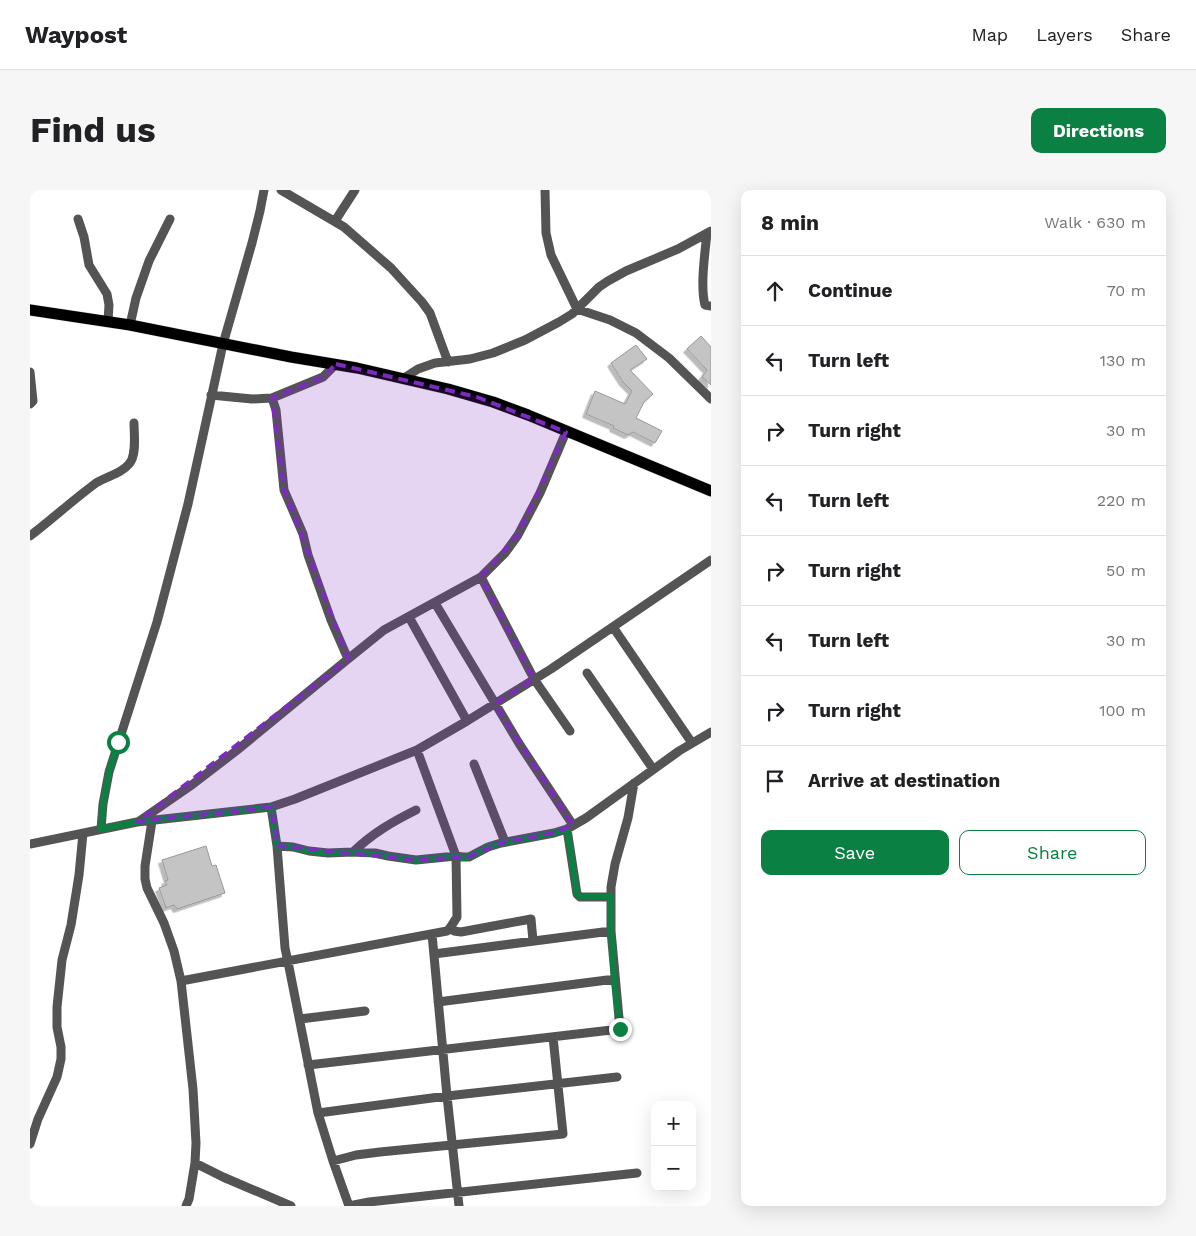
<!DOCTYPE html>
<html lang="en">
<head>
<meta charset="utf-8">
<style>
	body { margin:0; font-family:"Work Sans",sans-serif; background:#f6f6f6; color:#202124 }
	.controls { position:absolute; right:15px; bottom:15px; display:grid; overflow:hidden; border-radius:10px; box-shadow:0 5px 20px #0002 }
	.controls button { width:45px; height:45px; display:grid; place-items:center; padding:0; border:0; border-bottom:1px solid #e0e0e0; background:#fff; color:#202124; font:25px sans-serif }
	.stop { position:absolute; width:15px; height:15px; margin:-11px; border:4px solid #0b8043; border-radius:50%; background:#fff }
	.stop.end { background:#0b8043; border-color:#fff; box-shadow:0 1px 5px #0008 }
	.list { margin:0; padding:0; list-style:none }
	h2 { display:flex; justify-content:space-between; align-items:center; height:65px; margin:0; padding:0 20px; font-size:21px }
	h2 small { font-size:16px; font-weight:400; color:#757577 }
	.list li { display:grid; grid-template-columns:32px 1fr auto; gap:15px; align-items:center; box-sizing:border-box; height:70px; padding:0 20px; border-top:1px solid #e0e0e0 }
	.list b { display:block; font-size:19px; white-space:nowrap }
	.list em { font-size:16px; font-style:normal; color:#757577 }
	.actions { display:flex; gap:10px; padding:15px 20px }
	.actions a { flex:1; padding:11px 0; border:1px solid #0b8043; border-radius:10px; text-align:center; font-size:18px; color:#0b8043 }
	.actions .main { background:#0b8043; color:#fff }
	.icon { flex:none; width:28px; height:28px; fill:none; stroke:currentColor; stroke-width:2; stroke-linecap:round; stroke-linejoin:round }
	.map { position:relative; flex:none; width:681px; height:1016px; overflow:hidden; border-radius:10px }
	header { display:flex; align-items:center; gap:30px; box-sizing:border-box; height:70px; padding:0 25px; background:#fff; border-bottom:1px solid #e0e0e0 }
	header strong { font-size:24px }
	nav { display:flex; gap:28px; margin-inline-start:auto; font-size:18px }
	.intro { display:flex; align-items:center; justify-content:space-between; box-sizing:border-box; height:120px; padding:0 30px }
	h1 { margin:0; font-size:35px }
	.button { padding:12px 22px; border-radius:10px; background:#0b8043; color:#fff; font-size:18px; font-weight:700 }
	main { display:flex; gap:30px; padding:0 30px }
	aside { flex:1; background:#fff; border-radius:10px; box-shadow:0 5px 20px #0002 }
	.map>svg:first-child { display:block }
	.building { fill:#c4c4c4; stroke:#989898; filter:url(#shadow) }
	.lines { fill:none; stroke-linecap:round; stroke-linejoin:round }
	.major-casing { stroke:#dbdbdb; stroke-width:12 }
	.minor { stroke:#545454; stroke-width:9 }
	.major { stroke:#000; stroke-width:11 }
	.route { stroke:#0b8043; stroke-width:6 }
	.marked { fill:#7b2cbf; fill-opacity:0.2; stroke:#7b2cbf; stroke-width:4; stroke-dasharray:10 6; stroke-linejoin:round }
</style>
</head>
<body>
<header>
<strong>Waypost</strong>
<nav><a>Map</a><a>Layers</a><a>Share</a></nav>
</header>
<div class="intro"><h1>Find us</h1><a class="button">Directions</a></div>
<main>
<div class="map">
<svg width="681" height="1016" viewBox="0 0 681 1016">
	<defs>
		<filter id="shadow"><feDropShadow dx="-3.5" dy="3.5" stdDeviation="0" flood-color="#0004"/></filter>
	</defs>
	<rect width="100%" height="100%" fill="#fff"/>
	<path class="building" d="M671,146L681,157V195L672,187L677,180L657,159Z
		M606,155L617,169L600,180L623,204L614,212L606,228L632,241L625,253L603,242L598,245L583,238L584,236L556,224L565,201L595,214L602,201L593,192L581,173Z
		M176,656L182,676L186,675L195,703L147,719L144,715L136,718L129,698L137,695L135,691L138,690L132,670Z"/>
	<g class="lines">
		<defs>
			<path id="major" d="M0,120L100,135L261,167L327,178L418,199L463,212L498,225L681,301"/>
		</defs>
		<use href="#major" class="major-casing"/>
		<path class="minor" d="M251,0L314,37L361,78L392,112L400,123L418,172
			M515,0L516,43L521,65L547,119L580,130L606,143L639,168L681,209
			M48,29L54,47L59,75L77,104L79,115L78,131
			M305,31L325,0
			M677,43C675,63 670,96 675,115L681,116
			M100,135L106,108L119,71L140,29
			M0,182L3,211L0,214
			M374,188L388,179L405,173L440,169L463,163L495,150L529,132L542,124L569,97L578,91L596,81L648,59L681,41
			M181,205L222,209L242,208L293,187L306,174
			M242,208L246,220L254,300L273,344L278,365L301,430L318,469
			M0,346C22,329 43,310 66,293C77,286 91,284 99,274C107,266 104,244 104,233
			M451,387L504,489L540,541
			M405,413L490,555L543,635
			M379,427L437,531
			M583,437L662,553
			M557,483L623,579
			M444,574L475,652
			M241,617L247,656L255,758L258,772L288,923L303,971L319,1016L339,1012L607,983
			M122,631L115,676V689L117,698L134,733L144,761L151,791L163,899L166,953L165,973L159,1009L156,1016
			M108,632L163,594L206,561L318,469L354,440L451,387L475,363L488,345L510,303L536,242
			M71,639L73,614L79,582L127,432L158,314L193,154L222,53L230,21L234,0
			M537,639L547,704L550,707H581
			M0,654L107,632L241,617L265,609L387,560L437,531L521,479L681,370
			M247,656L263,657L279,661L298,663L323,662L345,663L358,666L386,670L426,666L433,667H439L458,657L471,653L524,643L537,639L556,628L649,561L681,542
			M323,662C343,643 362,632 386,620
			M420,738L424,741L431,742L501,729L503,751
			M402,744L417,906L429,1016
			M404,764L581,741
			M151,791L417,741L420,738L427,727L426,666L387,560
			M408,812L585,789
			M270,829L335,821
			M278,875L590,839L581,741V697L585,674L598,628L604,593
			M288,923L417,906L587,887
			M0,954L8,929L27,887L31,869V857L27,837V817L32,770L41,735L49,685L53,643
			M303,971L326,965L350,962L533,944L523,847
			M165,973L193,987L261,1016"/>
		<use href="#major" class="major"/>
	</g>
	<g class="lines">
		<path class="route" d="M88,552L79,582L73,614L71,639L107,632L241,617L247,656L263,657L280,661L298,663L323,662L345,664L358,666L386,670L426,666L433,668L439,667L458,657L471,653L524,643L537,639L547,704L550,707L581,706V741L584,790L590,839"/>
	</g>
	<path class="marked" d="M306,174L447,207L536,242L488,345L451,387L504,489L465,514L543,635L524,643L471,653L439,667L386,670L247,656L241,617L107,632L318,469L254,300L242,208L293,187Z"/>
</svg>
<div class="controls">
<button>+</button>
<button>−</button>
</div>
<div class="stop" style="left:88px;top:552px"></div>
<div class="stop end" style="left:590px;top:839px"></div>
</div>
<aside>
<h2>8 min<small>Walk · 630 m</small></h2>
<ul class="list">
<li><svg class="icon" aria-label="ahead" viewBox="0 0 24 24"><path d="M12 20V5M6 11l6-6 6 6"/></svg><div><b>Continue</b></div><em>70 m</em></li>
<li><svg class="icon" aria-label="left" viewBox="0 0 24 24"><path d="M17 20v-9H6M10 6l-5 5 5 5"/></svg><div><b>Turn left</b></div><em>130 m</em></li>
<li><svg class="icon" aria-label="right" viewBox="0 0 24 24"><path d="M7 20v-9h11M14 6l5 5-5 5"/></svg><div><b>Turn right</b></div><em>30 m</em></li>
<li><svg class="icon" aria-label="left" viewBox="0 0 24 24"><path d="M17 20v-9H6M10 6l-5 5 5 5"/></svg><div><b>Turn left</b></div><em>220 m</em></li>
<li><svg class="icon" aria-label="right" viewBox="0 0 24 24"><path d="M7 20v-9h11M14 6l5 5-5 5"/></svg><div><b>Turn right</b></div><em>50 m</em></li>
<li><svg class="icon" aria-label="left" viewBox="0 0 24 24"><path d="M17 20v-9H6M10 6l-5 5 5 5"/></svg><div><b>Turn left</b></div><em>30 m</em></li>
<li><svg class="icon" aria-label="right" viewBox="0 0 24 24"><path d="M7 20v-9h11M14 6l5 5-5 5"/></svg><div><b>Turn right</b></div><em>100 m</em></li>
<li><svg class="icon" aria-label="arrive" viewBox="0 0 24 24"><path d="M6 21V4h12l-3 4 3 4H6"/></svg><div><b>Arrive at destination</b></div></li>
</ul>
<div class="actions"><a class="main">Save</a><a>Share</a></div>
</aside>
</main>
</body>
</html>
